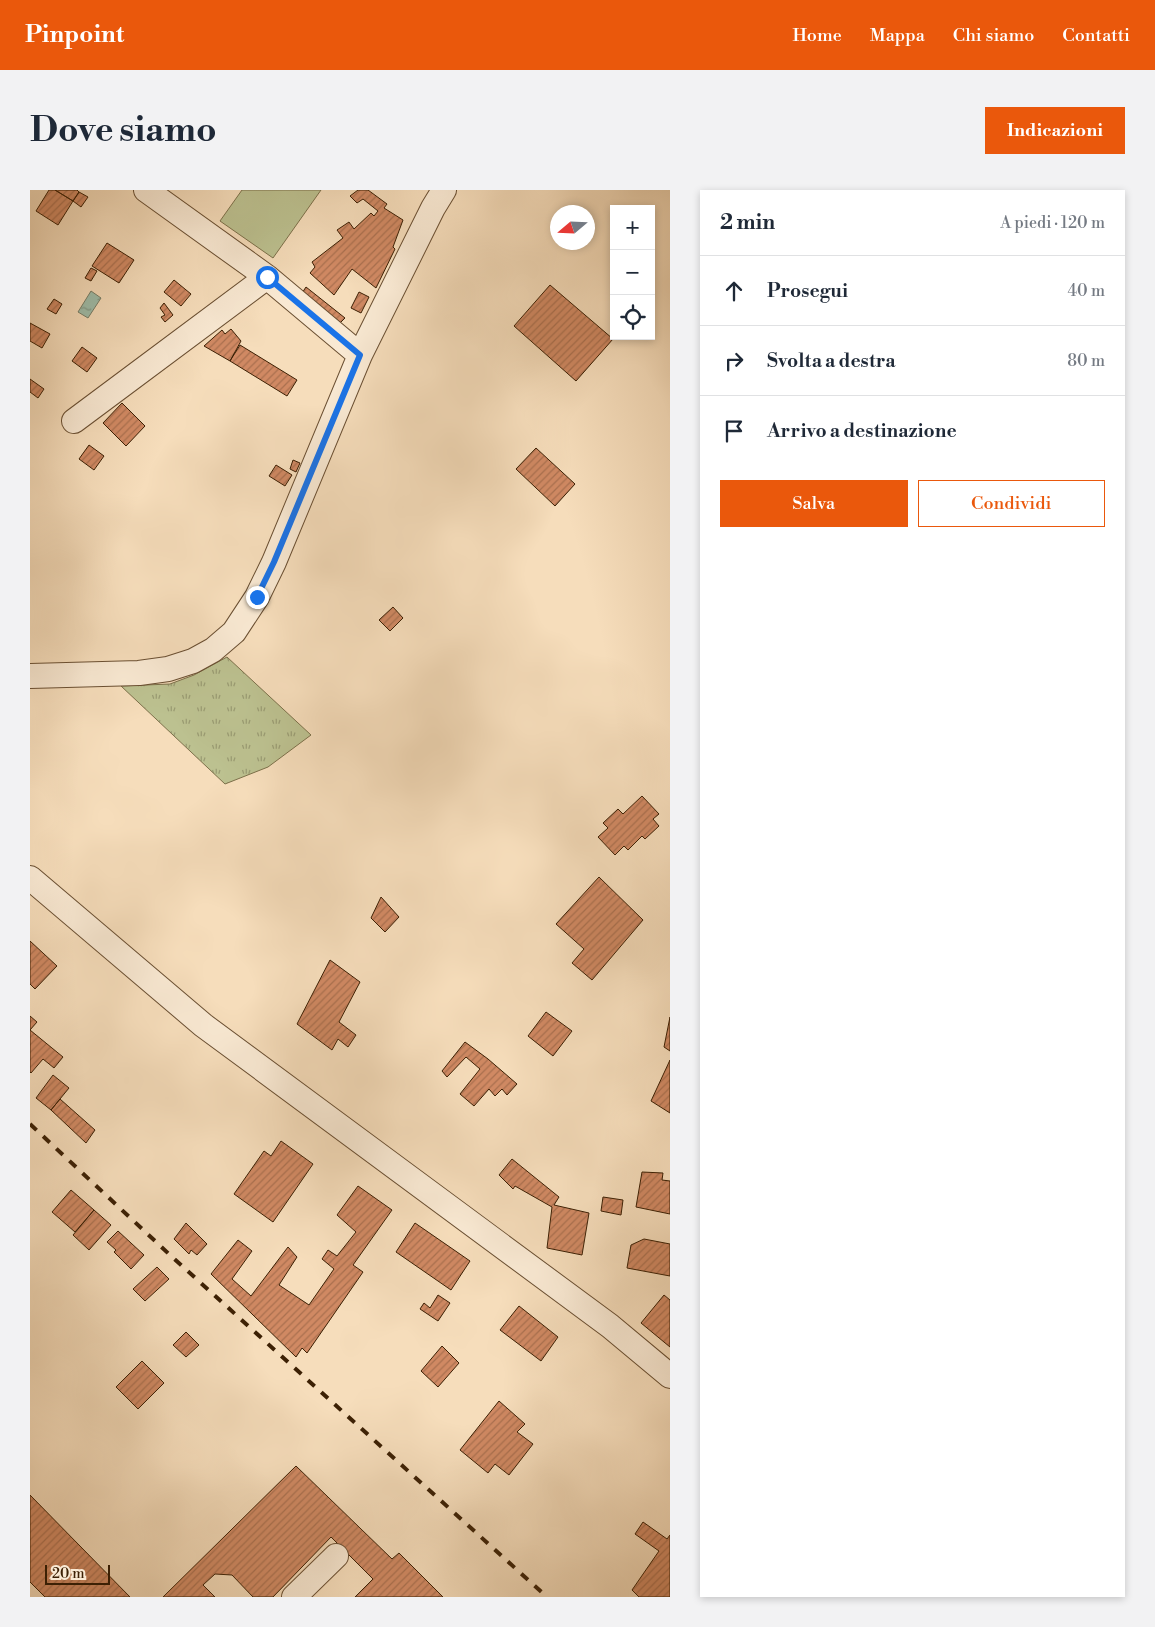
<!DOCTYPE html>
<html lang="it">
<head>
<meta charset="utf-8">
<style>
	body { margin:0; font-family:"Libre Bodoni",serif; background:#f2f2f3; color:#1f2937 }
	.controls { position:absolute; right:15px; top:15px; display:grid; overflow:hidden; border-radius:0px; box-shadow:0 2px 8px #0003 }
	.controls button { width:45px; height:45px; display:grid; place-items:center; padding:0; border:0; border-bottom:1px solid #e0e1e3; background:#fff; color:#1f2937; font:25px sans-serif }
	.compass { position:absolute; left:520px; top:15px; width:45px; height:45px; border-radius:50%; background:#fff; box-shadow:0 2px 8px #0003; rotate:251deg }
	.scale { position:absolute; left:15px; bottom:12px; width:65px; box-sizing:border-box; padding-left:5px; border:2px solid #3c2004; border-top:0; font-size:14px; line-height:18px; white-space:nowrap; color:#3c2004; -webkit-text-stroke:4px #f9e9d3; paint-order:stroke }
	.stop { position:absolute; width:15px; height:15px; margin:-11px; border:4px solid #1a73e8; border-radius:50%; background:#fff }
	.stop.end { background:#1a73e8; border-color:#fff; box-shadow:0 1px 5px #0008 }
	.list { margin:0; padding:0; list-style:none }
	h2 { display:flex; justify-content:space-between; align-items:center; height:65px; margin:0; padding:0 20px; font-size:21px }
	h2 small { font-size:16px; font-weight:400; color:#747a83 }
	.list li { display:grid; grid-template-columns:32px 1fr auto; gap:15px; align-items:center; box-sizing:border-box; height:70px; padding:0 20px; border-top:1px solid #e0e1e3 }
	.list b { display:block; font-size:19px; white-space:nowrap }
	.list em { font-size:16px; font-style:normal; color:#747a83 }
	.actions { display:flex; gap:10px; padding:15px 20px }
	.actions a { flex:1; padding:11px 0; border:1px solid #ea580c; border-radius:0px; text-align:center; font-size:18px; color:#ea580c }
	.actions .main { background:#ea580c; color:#fff }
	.icon { flex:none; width:28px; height:28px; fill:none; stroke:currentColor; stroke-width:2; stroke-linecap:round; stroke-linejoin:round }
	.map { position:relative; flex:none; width:640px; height:1407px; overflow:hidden; border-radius:0px }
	header { display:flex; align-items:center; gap:30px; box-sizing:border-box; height:70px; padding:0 25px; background:#ea580c; color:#fff }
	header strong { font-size:24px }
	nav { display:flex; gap:28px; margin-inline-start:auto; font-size:18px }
	.intro { display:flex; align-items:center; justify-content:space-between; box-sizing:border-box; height:120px; padding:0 30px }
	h1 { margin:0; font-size:35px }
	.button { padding:12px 22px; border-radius:0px; background:#ea580c; color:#fff; font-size:18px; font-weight:700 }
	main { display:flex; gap:30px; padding:0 30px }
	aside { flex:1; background:#fff; border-radius:0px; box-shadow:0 2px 8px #0003 }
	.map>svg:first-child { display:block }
	.grass { fill:url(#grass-tufts); stroke:#7c704a }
	.pitch { fill:#bcc190; stroke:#7c704a }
	.water { fill:url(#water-ripples); stroke:#777e68 }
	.building { fill:url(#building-hatch); stroke:#3c2004 }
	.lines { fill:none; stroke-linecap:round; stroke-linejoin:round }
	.minor-casing { stroke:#6a4f32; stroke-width:26 }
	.minor { stroke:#f9e9d3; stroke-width:24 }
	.rail { stroke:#3c2004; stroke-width:4; stroke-dasharray:9 9; stroke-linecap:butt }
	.route { stroke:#1a73e8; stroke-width:6 }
</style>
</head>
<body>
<header>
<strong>Pinpoint</strong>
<nav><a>Home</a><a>Mappa</a><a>Chi siamo</a><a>Contatti</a></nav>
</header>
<div class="intro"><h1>Dove siamo</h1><a class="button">Indicazioni</a></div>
<main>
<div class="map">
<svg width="640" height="1407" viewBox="0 0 640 1407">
	<defs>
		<pattern id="grass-tufts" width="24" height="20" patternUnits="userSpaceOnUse" patternTransform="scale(1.25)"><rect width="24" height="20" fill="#bcc190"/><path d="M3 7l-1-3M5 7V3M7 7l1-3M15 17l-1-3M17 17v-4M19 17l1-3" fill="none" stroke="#9a9c73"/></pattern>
		<pattern id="water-ripples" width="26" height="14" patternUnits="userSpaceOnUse" patternTransform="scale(1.25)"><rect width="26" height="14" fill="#9ebdaa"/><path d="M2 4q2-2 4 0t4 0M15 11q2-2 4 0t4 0" fill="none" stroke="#829988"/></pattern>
		<pattern id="building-hatch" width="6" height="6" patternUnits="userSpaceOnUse" patternTransform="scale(1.25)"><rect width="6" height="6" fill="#d08963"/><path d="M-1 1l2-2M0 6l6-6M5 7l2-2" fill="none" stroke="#aa704f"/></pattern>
	</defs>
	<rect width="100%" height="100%" fill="#f6ddbb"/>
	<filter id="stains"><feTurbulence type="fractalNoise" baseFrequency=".004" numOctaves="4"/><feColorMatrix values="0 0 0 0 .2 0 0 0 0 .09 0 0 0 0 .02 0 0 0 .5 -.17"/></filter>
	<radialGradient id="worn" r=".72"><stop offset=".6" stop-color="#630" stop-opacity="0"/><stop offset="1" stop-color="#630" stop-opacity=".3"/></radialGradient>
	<path class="grass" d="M197,467L281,545L238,577L195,594L91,496L140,494L164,485Z"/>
	<path class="pitch" d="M212,0H291L243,68L190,31Z"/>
	<path class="water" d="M61,101L71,108L58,128L48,122Z"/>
	<path class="building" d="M19,0H25L43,11L28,35L6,21Z
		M25,0H47L49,2L43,11Z
		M328,0H338L357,14L354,18L373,30L363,57L365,59L346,98L322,79L304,105L280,83L285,77L282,72L313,48L307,40L319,32L324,39L341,23L344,26L348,21L333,9L327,13L320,6Z
		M49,2L58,7L51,17L43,11Z
		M77,53L104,70L89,93L62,76Z
		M61,78L67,81L61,91L55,88Z
		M144,90L161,104L151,116L134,102Z
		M520,95L583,149L546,191L484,136Z
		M276,97L315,128L307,136L270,106Z
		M329,102L339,107L331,123L321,118Z
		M24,109L32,114L26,124L17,119Z
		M134,113L143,125L135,132L131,127L135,125L130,118Z
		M0,133L20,144L12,158L0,151Z
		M201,139L211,151L200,171L174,156L192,140L195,144Z
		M210,155L267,190L257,206L200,171Z
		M52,157L67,168L57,182L42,171Z
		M0,189L14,199L8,208L0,202Z
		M92,213L115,236L96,256L73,233Z
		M59,255L74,266L64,280L49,269Z
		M506,258L545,294L525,316L486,279Z
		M263,270L270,273L266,282L260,279Z
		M246,275L262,285L255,296L239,286Z
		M363,417L373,428L360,441L349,430Z
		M612,606L629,624L623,629L629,636L615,649L612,646L598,660L594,656L585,665L568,647L578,638L573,633L588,619L593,624Z
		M569,687L613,730L562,790L542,773L554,759L526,734Z
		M351,707L369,727L355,742L341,728Z
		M0,751L27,776L5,799L0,794Z
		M300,770L330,792L309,832L326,845L318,857L308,849L302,860L267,834Z
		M516,822L542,841L523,866L498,846Z
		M0,826L7,832L0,840L33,867L24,878L13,869L1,883L0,882Z
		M640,827V861L634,857Z
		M435,852L458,869L487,894L477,905L472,899L465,906L459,899L444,916L430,904L450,879L436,867L417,887L412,881Z
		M640,870V923L621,911Z
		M23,885L39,898L21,920L6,908Z
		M30,909L65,940L56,953L21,920Z
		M251,951L283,974L243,1032L204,1004L234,961L241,966Z
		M482,969L529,1007L524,1015L559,1023L552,1065L517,1058L522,1017L485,996L483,999L469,985Z
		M612,982L633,983L632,990L640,991V1024L606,1017Z
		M328,996L362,1020L323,1075L333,1082L277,1163L272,1158L266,1167L181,1084L208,1050L222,1061L202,1089L221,1106L258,1057L267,1067L249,1095L279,1115L304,1079L292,1069L298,1060L307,1066L326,1042L307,1025Z
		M41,1000L64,1020L45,1042L22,1022Z
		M573,1007L593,1010L591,1025L571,1021Z
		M64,1020L81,1035L59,1060L43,1045Z
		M156,1033L177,1054L167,1065L161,1060L159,1064L144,1049Z
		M385,1033L440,1071L421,1100L366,1062Z
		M88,1041L114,1065L101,1079L84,1062L86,1060L77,1052Z
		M614,1049L640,1054V1086L597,1078L601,1055Z
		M127,1077L139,1089L115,1111L103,1099Z
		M408,1105L420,1113L408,1131L390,1119L394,1113L400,1118Z
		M634,1105L640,1110V1157L611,1133Z
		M489,1116L528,1147L511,1171L470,1140Z
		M156,1142L169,1155L156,1167L143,1155Z
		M412,1156L429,1173L408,1197L391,1181Z
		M112,1171L134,1193L108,1219L86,1197Z
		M469,1211L495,1234L487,1242L503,1254L479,1285L465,1274L458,1283L430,1260Z
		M266,1276L362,1369L369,1363L413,1407H325L343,1389L301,1347L243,1407H223L202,1385L185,1384L173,1395L185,1407H133Z
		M0,1305L100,1407H15L0,1392Z
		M613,1332L637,1349L640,1345V1407H609L602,1400L629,1361L605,1344Z"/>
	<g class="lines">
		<defs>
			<path id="minor" d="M116,0L237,87L330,165
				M44,231L237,87
				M0,486L109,483L138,479L163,471L183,460L204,442L227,407L244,372L330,165L403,18L414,0
				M0,688L173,835L580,1136L640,1186
				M264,1407L306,1366"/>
		</defs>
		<use href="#minor" class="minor-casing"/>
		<use href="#minor" class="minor"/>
		<path class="rail" d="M0,934L140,1065L517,1407"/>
	</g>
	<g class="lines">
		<path class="route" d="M227,407L244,372L330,165L237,87"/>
	</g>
	<rect width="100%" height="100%" filter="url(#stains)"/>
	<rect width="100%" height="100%" fill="url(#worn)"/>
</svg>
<div class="controls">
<button>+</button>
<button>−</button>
<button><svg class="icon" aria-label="locate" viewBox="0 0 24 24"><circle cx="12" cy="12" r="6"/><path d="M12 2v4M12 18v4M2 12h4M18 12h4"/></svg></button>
</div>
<svg class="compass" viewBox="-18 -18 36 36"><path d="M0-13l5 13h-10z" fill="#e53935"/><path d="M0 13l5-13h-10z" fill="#747a83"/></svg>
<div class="scale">20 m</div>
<div class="stop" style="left:237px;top:87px"></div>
<div class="stop end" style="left:227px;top:407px"></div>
</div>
<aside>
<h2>2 min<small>A piedi · 120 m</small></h2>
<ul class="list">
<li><svg class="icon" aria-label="ahead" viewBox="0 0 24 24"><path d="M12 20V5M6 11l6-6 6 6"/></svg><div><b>Prosegui</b></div><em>40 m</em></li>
<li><svg class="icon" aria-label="right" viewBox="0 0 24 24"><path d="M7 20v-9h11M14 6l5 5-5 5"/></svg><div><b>Svolta a destra</b></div><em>80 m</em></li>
<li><svg class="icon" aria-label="arrive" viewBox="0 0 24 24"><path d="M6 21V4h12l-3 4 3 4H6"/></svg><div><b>Arrivo a destinazione</b></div></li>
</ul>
<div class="actions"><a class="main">Salva</a><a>Condividi</a></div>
</aside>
</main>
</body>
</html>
